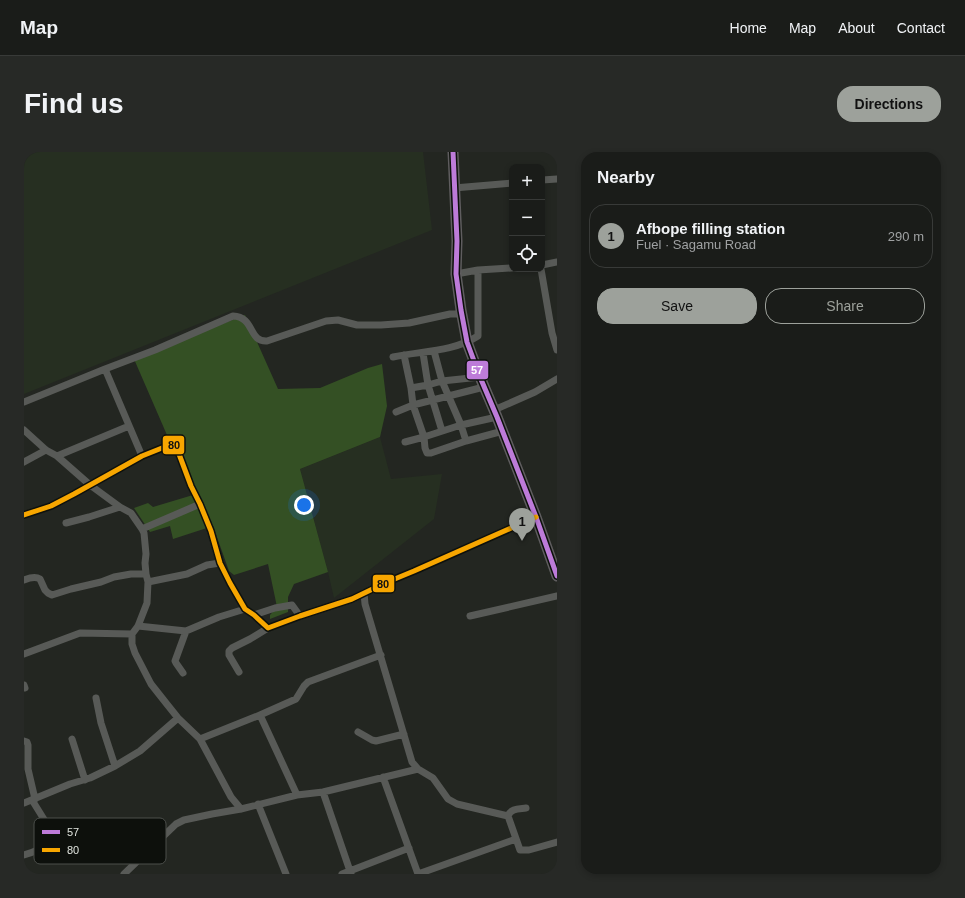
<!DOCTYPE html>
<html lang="en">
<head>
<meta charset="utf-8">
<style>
	body { margin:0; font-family:Arial,sans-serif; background:#272926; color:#f1f3f6 }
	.controls { position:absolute; right:12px; top:12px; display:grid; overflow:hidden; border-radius:8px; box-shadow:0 2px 6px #0003 }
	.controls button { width:36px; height:36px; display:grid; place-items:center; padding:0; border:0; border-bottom:1px solid #383a38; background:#1a1c19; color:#f1f3f6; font:20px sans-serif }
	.you { position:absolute; left:280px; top:353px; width:14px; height:14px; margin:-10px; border:3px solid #fff; border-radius:50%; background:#1a73e8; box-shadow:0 0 0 6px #1a73e833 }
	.badge { display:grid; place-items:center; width:26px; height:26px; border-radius:50%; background:#9da19b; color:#111; font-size:13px; font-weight:700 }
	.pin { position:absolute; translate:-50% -33px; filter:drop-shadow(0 1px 2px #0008) }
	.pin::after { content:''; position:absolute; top:21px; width:14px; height:12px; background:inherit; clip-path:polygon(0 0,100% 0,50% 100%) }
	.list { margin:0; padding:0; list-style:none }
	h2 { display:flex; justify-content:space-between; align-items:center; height:52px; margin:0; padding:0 16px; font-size:17px }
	h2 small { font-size:13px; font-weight:400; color:#9fa1a2 }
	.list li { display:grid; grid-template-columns:26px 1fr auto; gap:12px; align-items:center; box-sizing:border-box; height:64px; margin:0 8px 8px; padding:0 8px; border:1px solid #383a38; border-radius:16px }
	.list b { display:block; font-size:15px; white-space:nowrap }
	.list p { margin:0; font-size:13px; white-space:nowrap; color:#9fa1a2 }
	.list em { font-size:13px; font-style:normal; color:#9fa1a2 }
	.actions { display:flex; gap:8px; padding:12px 16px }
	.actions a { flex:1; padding:9px 0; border:1px solid #9da19b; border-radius:16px; text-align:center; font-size:14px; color:#9da19b }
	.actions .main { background:#9da19b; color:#111 }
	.icon { flex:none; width:22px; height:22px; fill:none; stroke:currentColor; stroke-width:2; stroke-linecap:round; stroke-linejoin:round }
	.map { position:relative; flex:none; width:533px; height:722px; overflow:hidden; border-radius:16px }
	header { display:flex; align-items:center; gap:24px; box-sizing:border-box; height:56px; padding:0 20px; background:#1a1c19; border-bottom:1px solid #383a38 }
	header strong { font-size:19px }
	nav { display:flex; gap:22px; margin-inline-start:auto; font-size:14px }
	.intro { display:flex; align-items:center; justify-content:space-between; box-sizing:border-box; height:96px; padding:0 24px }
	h1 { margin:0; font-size:28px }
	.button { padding:10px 18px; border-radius:16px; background:#9da19b; color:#111; font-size:14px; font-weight:700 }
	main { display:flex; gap:24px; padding:0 24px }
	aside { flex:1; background:#1a1c19; border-radius:16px; box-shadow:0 2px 6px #0003 }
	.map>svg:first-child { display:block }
	.built { fill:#262f21 }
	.green { fill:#345024 }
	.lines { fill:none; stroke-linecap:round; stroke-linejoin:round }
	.minor { stroke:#585a57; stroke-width:7 }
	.highway { stroke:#5f5d5f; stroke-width:11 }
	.bus-1-casing { stroke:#0d100c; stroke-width:8 }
	.bus-2-casing { stroke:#0d100c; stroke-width:8 }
	.bus-1 { stroke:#bd7bd9; stroke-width:5 }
	.bus-2 { stroke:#f7a600; stroke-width:5 }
	.key { fill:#0d100c; stroke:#4c4f4b; stroke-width:1 }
	.key-label { font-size:11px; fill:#dfe3dd }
	.line-badge { stroke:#0d100c; stroke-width:1.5 }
	.badge-label { font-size:11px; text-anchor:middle; font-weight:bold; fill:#fff }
	.pale-badge-label { font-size:11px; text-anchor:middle; font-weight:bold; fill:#111 }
</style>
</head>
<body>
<header>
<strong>Map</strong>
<nav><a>Home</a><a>Map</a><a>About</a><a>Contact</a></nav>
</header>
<div class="intro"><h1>Find us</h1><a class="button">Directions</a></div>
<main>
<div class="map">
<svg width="533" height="722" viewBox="0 0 533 722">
	<rect width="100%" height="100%" fill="#232621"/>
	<path class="built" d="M0,0H399L408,78L0,242Z
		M356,285L367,327L418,322L410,367L310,446L304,420L276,317Z"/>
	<path class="green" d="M221,163L254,237L296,236L344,216L358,212L363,254L356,285L276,317L304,420L270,432L264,445V460L246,467V463L253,455L244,412L210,423L205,419L189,374L149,387L146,374L126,380L110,356L124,351L129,355L169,343L110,207Z"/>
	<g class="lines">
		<path class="minor" d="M518,28L533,27
			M430,36L488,31
			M518,113L533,110
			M517,117L528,181L533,198
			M432,122L454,118L488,116
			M410,199L418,229L437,273L442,289
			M399,201L404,233L418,279
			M380,203L387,236L389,253L400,285L401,296L403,301H407L442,289L479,279
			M369,205C397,199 429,200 454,184V118
			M81,217L118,304
			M387,236L404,233L418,229L456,225
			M0,250L81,217L131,198L209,164C231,165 224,190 243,189L302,169L314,168L333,173H357L385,171L426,162H438
			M470,258L511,240L533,227
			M372,260L389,253L460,235
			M0,278L22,298L33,304L66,333L96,355L107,361L118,377L120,381L122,402L121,411L122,422L124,430L123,451L114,474L108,482V492L111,501L127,532L142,551L154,566L176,587L207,645L217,657
			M381,290L400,285L437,273L473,265
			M33,304L105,274
			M0,310L22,298
			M0,363L27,354L50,342L118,304L148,292L152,294L167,334L176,352L187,379L196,411L206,431L221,457L230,463L244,476L276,464L328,447L361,431L390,419L512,365
			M42,371L65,365L96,355
			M118,377L176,352
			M0,428C5,426 11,424 16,427L21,438L24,441L28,443L47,437L77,430L90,425L107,422H122
			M124,430L163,422L183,413L196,411
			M340,441L341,452L388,610L394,617L409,626L424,647L433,652L484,664
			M230,463L251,456L268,453L276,464
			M446,464L533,444
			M114,474L162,479L195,465L221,457
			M0,502L56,481L108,482
			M215,520L205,503V499L208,496L226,487L244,476
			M159,521L152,511L151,509L162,479
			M0,533L1,536
			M72,546L77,571L91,614
			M236,563L273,643
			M334,580L348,588L352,589L380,582
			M48,587L61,628
			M176,587L236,563L272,547L280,534L284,530L357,503
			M0,589L3,590L4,593V617L11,647
			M359,625L394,722L492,687
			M299,640L327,722
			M0,651L46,632L66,626L91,614L116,599L154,566
			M234,652L262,722
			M502,656C495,657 487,656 484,664L496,698H505L533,690
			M0,703C7,701 26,694 29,687C30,683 28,680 26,677L8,648
			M100,722L152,672L160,668L188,662L217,657L273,643L299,640L394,617
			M318,722L385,696"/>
		<path class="highway" d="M429,0L433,89L432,122L437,158L443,190L456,225L473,265L512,365L533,424"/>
		<defs>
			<path id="bus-1" d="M429,0L433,89L432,122L437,158L443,190L456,225L473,265L512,365L533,424"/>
			<path id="bus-2" d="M0,363L27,354L50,342L118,304L148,292L152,294L167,334L176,352L187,379L196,411L206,431L221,457L230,463L244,476L276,464L328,447L361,431L390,419L512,365"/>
		</defs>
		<use href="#bus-1" class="bus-1-casing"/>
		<use href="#bus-2" class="bus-2-casing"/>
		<use href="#bus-1" class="bus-1"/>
		<use href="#bus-2" class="bus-2"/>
	</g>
	<rect x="10" y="666" width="132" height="46" rx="6" class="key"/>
	<rect x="18" y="678" width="18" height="4" fill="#bd7bd9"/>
	<rect x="18" y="696" width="18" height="4" fill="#f7a600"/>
	<g class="key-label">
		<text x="43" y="684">57</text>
		<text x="43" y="702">80</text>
	</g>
	<g class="line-badge">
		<rect x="442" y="208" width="23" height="20" rx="4" fill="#bd7bd9"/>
		<rect x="138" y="283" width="23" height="20" rx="4" fill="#f7a600"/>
		<rect x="348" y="422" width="23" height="19" rx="4" fill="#f7a600"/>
	</g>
	<g class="badge-label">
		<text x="453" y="222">57</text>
	</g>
	<g class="pale-badge-label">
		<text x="150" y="297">80</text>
		<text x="359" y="436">80</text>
	</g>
</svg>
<div class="controls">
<button>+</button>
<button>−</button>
<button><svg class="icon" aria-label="locate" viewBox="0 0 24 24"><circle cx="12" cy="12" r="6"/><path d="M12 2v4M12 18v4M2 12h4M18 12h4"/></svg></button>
</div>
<div class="you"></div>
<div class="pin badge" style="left:498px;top:389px">1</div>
</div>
<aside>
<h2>Nearby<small></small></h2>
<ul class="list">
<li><span class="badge">1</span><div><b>Afbope filling station</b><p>Fuel · Sagamu Road</p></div><em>290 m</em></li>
</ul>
<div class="actions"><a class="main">Save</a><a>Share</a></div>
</aside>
</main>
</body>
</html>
